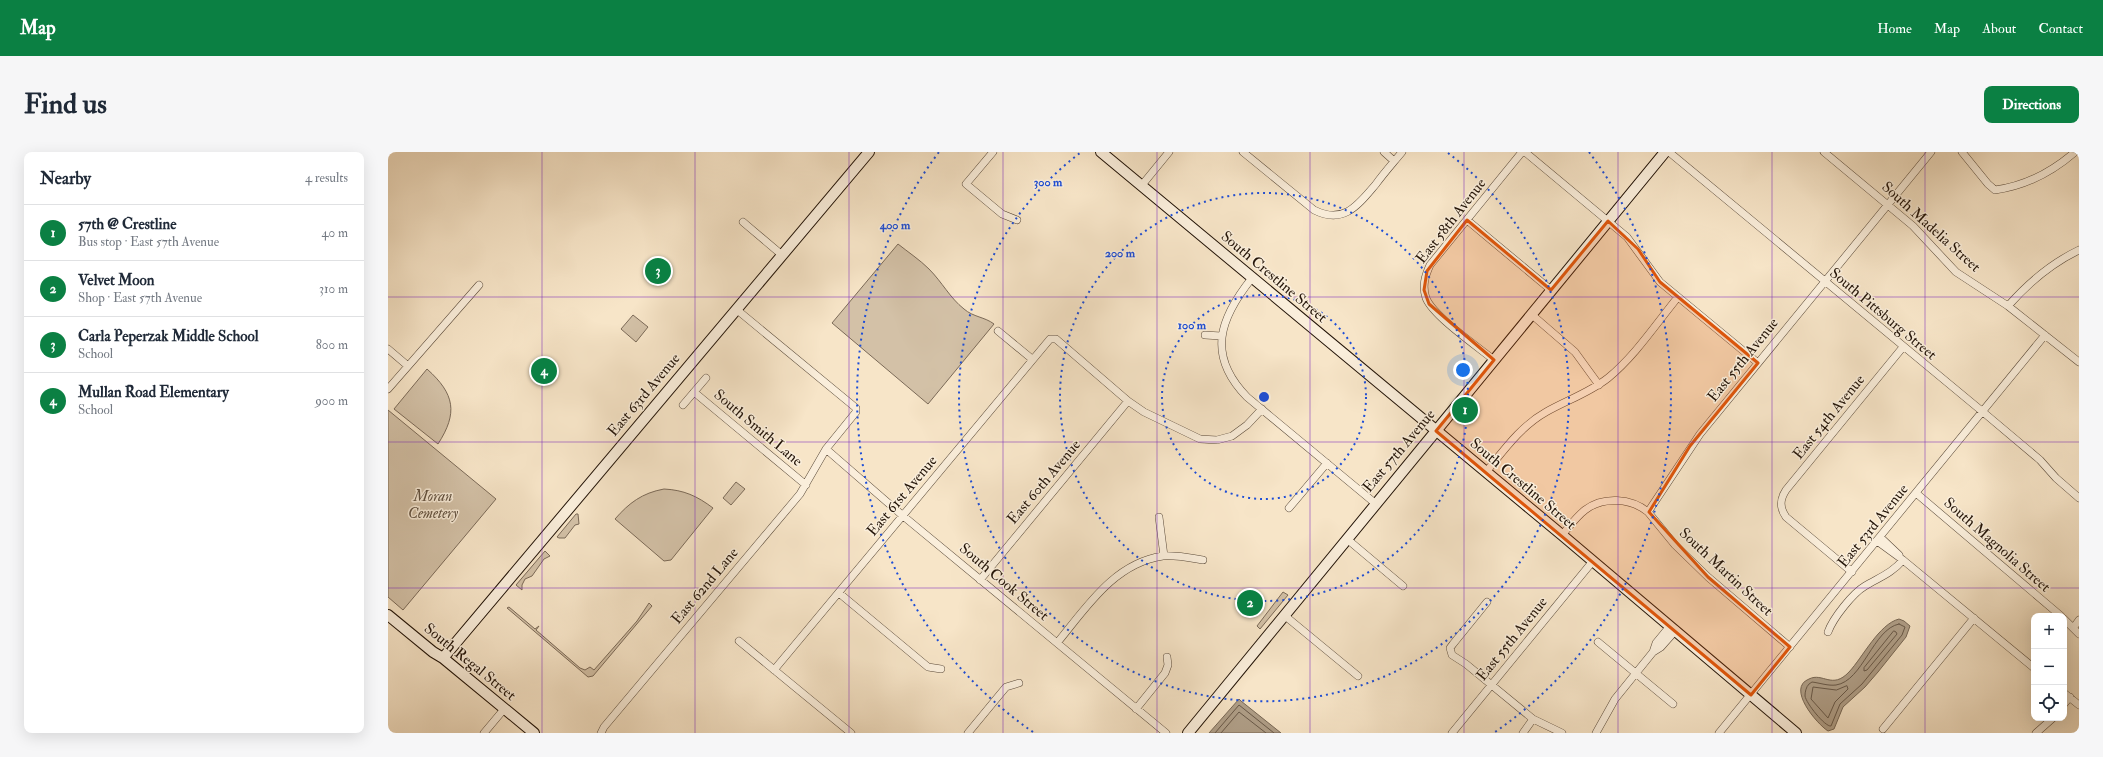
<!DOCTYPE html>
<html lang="en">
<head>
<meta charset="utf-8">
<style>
	body { margin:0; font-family:"IM FELL Double Pica",serif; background:#f6f6f7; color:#1f2937 }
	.controls { position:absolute; right:12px; bottom:12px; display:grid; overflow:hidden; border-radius:8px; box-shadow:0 4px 16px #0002 }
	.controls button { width:36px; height:36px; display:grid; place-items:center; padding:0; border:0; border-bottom:1px solid #e0e1e3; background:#fff; color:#1f2937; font:20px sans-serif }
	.you { position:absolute; left:1075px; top:218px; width:14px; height:14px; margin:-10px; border:3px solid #fff; border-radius:50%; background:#1a73e8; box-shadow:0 0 0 6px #1a73e833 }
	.badge { display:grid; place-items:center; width:26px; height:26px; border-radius:50%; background:#0b8043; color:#fff; font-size:13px; font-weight:700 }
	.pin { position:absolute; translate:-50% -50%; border:2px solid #fff; box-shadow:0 1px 4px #0006 }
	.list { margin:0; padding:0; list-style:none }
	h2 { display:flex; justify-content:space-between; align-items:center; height:52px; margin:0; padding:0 16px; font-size:17px }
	h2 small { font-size:13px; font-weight:400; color:#747a83 }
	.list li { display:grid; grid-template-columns:26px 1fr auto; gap:12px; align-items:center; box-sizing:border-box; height:56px; padding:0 16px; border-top:1px solid #e0e1e3 }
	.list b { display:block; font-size:15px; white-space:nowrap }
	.list p { margin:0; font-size:13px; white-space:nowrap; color:#747a83 }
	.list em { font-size:13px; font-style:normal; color:#747a83 }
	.icon { flex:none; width:22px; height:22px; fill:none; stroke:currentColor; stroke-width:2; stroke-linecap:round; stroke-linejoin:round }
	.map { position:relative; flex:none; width:1691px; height:581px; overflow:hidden; border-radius:8px }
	header { display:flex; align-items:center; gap:24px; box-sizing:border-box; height:56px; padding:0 20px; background:#0b8043; color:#fff }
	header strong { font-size:19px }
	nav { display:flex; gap:22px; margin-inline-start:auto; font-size:14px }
	.intro { display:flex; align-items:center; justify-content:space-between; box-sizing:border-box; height:96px; padding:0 24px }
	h1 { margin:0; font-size:28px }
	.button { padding:10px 18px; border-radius:8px; background:#0b8043; color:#fff; font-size:14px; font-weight:700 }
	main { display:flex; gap:24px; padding:0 24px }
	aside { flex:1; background:#fff; border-radius:8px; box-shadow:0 4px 16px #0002 }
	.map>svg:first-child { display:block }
	.green { fill:#d3c1a7; stroke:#7b6a58 }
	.water { fill:#af9e87; stroke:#776754 }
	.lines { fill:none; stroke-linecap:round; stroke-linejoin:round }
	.shore { stroke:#695948; stroke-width:1 }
	.street-casing { stroke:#584838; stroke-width:8 }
	.secondary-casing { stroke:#231408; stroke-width:12 }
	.street { stroke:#faeedb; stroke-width:7 }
	.secondary { stroke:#faeedb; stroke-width:10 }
	.marked { fill:#de560c; fill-opacity:0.2; stroke:#de560c; stroke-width:3; stroke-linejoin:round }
	.grid { fill:none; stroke:#7b2cbf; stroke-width:1; stroke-opacity:0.55 }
	.ring { fill:none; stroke:#1d4ed8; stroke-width:2; stroke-dasharray:2 4 }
	.labels { text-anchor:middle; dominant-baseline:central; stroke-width:3; stroke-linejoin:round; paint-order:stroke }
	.street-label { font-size:15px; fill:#231408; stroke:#faeedb }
	.park-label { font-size:15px; font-style:italic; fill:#615140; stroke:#faeedb }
	.centre { fill:#1d4ed8; stroke:#faeedb; stroke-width:2 }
	.ring-label { font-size:12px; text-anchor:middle; font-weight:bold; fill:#1d4ed8; stroke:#faeedb; stroke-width:3; stroke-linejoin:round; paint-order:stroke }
</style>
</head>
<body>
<header>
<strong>Map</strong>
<nav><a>Home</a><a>Map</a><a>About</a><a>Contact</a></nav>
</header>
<div class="intro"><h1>Find us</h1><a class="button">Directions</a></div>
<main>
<aside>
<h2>Nearby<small>4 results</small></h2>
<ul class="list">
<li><span class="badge">1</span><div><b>57th @ Crestline</b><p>Bus stop · East 57th Avenue</p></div><em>40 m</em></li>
<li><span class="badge">2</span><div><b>Velvet Moon</b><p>Shop · East 57th Avenue</p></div><em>310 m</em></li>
<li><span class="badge">3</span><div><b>Carla Peperzak Middle School</b><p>School</p></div><em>800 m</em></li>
<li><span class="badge">4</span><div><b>Mullan Road Elementary</b><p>School</p></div><em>900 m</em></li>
</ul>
</aside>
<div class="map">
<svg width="1691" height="581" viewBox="0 0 1691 581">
	<rect width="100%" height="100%" fill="#f7e5c8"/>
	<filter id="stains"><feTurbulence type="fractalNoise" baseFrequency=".005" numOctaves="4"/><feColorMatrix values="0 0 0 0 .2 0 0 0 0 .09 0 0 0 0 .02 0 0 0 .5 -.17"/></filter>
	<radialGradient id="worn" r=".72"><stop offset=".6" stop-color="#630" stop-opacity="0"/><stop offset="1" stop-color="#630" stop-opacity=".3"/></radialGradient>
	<path class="green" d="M510,92C520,100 532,108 541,117C554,130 562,146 576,157C585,165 597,165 606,172L540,252L444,171Z
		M245,163L260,175L248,190L233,177Z
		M39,217C67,242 70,261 50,292L6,257Z
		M0,258L108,347L15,458L0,445Z
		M348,330L357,337L343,353L335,346Z
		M276,337C296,338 309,344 325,356L283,408L276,409L227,367C241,351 254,341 276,337Z
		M188,362H190L191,372L187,373L177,386H171L169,385Z
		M157,399L162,404L156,407L144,424L137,427L134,433V438L128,433Z
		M895,440L900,443L872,477L869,474Z
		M261,451L264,454L205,524L200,525L119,456L121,455L147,477L151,474L148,478L192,516L197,518L202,515L206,518L249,469Z"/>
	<path class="water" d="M1511,467L1516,469L1522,474L1518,485L1490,520L1477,535L1455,555L1446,577L1440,579C1429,572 1398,536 1421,527C1435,520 1444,538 1461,520C1475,505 1491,472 1511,467Z
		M851,547L853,549L893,581H821Z"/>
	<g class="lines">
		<path class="shore" d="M1511,472L1517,475L1514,483L1474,532L1452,552L1443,574C1437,575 1418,551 1417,544C1417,540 1418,535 1421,532L1424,530C1432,531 1440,534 1448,533C1475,529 1485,477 1511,472Z
			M1506,479L1508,480L1509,482L1479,518L1476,519V516Z
			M1459,534L1460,537L1447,550L1440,566L1423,547L1425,535L1448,538Z
			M827,581L851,553L886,581
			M833,581L851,560L878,581"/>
		<defs>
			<path id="street" d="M605,0L578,32L614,62L629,68
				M855,0L926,58C956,73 970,53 988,32C996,21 1005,11 1014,0
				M996,0L1006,9
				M1137,0L1239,85L1272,130L1370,211
				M1281,0L1595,260L1652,308L1668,326L1691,346
				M1436,0L1525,74L1568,120L1620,154L1691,210
				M1574,0L1600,32L1607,38C1637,34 1665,19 1687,0
				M754,33L781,0
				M1079,68L1163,138
				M355,70L394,103
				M864,126C832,166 818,203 859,245L988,352
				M1620,154C1641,130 1662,112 1691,98
				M1143,162L1187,200L1211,233
				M610,179L644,207
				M817,183L833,184
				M0,197L20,214
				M1106,208C1090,195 1045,164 1038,146C1034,134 1037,124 1042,113L1134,0
				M0,237L91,133
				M306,240L418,333
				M295,253L318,226
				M438,297L514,363L778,581
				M1098,320C1116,298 1133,274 1158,260C1179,248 1201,241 1220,226C1247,204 1268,172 1290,145
				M1528,341L1673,464
				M901,356L939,311
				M1260,360L1287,393L1320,425L1402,495
				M771,365L776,404
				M1174,383C1181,375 1188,365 1197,358C1215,344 1243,346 1260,360L1312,282L1543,0
				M1492,385L1511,403
				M959,387L1015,434
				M1489,389L1515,408L1646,516
				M1464,420L1398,365C1391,355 1392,347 1398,338L1515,195
				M592,428L740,249
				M451,441L540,515L553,517
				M1099,450L1065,492L1062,496L1064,503L1078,512L1145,567L1174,581
				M896,463L970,524
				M1676,467L1691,482
				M1686,475L1691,468
				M1440,480C1445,466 1465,441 1477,434C1492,425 1504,421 1515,408
				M351,489L463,581
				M1210,490L1285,552
				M669,491C698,456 726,411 775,404C788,403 803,406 815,408
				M1265,500L1268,491L1282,474
				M386,518L662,187H668L740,249L756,260L812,287L829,288L844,284L859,273L874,257
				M1676,541L1691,553
				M1676,552L1682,545
				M748,557L777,521L780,513L779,505
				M1495,577L1586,466
				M96,581L117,556
				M213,581L216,575L412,342L438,297L468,260V256L348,157
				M580,581L618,535L631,531
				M1064,581L1205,409
				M1135,581L1145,567
				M1208,581L1227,547L1265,500L1273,495L1288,478
				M1331,581L1657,183
				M1648,581L1665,566"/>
			<path id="secondary" d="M713,0L1174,383L1408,581
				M0,463L45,500L55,506L146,581
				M55,506L481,0
				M800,581L1277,0"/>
		</defs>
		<use href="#street" class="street-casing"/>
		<use href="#secondary" class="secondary-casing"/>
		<use href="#street" class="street"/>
		<use href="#secondary" class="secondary"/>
	</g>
	<path class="marked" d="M1079,68L1163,138L1220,69L1250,97L1272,130L1370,211L1302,294L1261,360L1320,425L1402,495L1363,543L1048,279L1106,208L1041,152L1036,138L1039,119Z"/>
	<path class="grid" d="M154,0V581M307,0V581M461,0V581M615,0V581M769,0V581M922,0V581M1076,0V581M1230,0V581M1384,0V581M1537,0V581M0,145H1691M0,290H1691M0,436H1691"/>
	<g class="ring">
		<circle cx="876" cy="245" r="102"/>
		<circle cx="876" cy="245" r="204"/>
		<path d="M1060 1A305 305 0 1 1 692 1"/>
		<path d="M645 580A407 407 0 0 1 551 0M1201 0A407 407 0 0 1 1107 580"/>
	</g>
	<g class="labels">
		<g class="street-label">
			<text transform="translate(1063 69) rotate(-52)">East 58th Avenue</text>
			<text transform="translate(1543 75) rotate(42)">South Madelia Street</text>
			<text transform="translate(886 125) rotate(40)">South Crestline Street</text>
			<text transform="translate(1495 162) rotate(40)">South Pittsburg Street</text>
			<text transform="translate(1355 208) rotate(-51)">East 55th Avenue</text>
			<text transform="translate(256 243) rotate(-50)">East 63rd Avenue</text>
			<text transform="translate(1441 265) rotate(-51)">East 54th Avenue</text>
			<text transform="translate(370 276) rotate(40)">South Smith Lane</text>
			<text transform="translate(1011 299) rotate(-50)">East 57th Avenue</text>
			<text transform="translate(656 330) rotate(-50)">East 60th Avenue</text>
			<text transform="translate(1135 332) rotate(40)">South Crestline Street</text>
			<text transform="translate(514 344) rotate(-50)">East 61st Avenue</text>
			<text transform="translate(1485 374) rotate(-51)">East 53rd Avenue</text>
			<text transform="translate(1609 393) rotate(41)">South Magnolia Street</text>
			<text transform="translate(1338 420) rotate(43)">South Martin Street</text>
			<text transform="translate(616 430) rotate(40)">South Cook Street</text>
			<text transform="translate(317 434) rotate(-50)">East 62nd Lane</text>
			<text transform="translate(1124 487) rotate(-51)">East 55th Avenue</text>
			<text transform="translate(82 510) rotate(39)">South Regal Street</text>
		</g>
		<g class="park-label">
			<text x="45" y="344">Moran<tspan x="45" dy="17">Cemetery</tspan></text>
		</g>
	</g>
	<circle cx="876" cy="245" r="6" class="centre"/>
	<g class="ring-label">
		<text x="660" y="34">300 m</text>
		<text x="507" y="77">400 m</text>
		<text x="732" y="105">200 m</text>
		<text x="804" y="177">100 m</text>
	</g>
	<rect width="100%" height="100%" filter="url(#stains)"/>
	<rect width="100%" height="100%" fill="url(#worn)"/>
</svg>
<div class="controls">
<button>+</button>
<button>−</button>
<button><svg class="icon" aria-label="locate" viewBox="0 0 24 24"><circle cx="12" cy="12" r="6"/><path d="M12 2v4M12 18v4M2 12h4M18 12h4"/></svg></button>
</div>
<div class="you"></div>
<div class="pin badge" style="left:1077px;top:258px">1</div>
<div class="pin badge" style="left:862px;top:451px">2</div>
<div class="pin badge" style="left:270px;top:119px">3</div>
<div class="pin badge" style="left:156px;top:219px">4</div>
</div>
</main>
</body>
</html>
